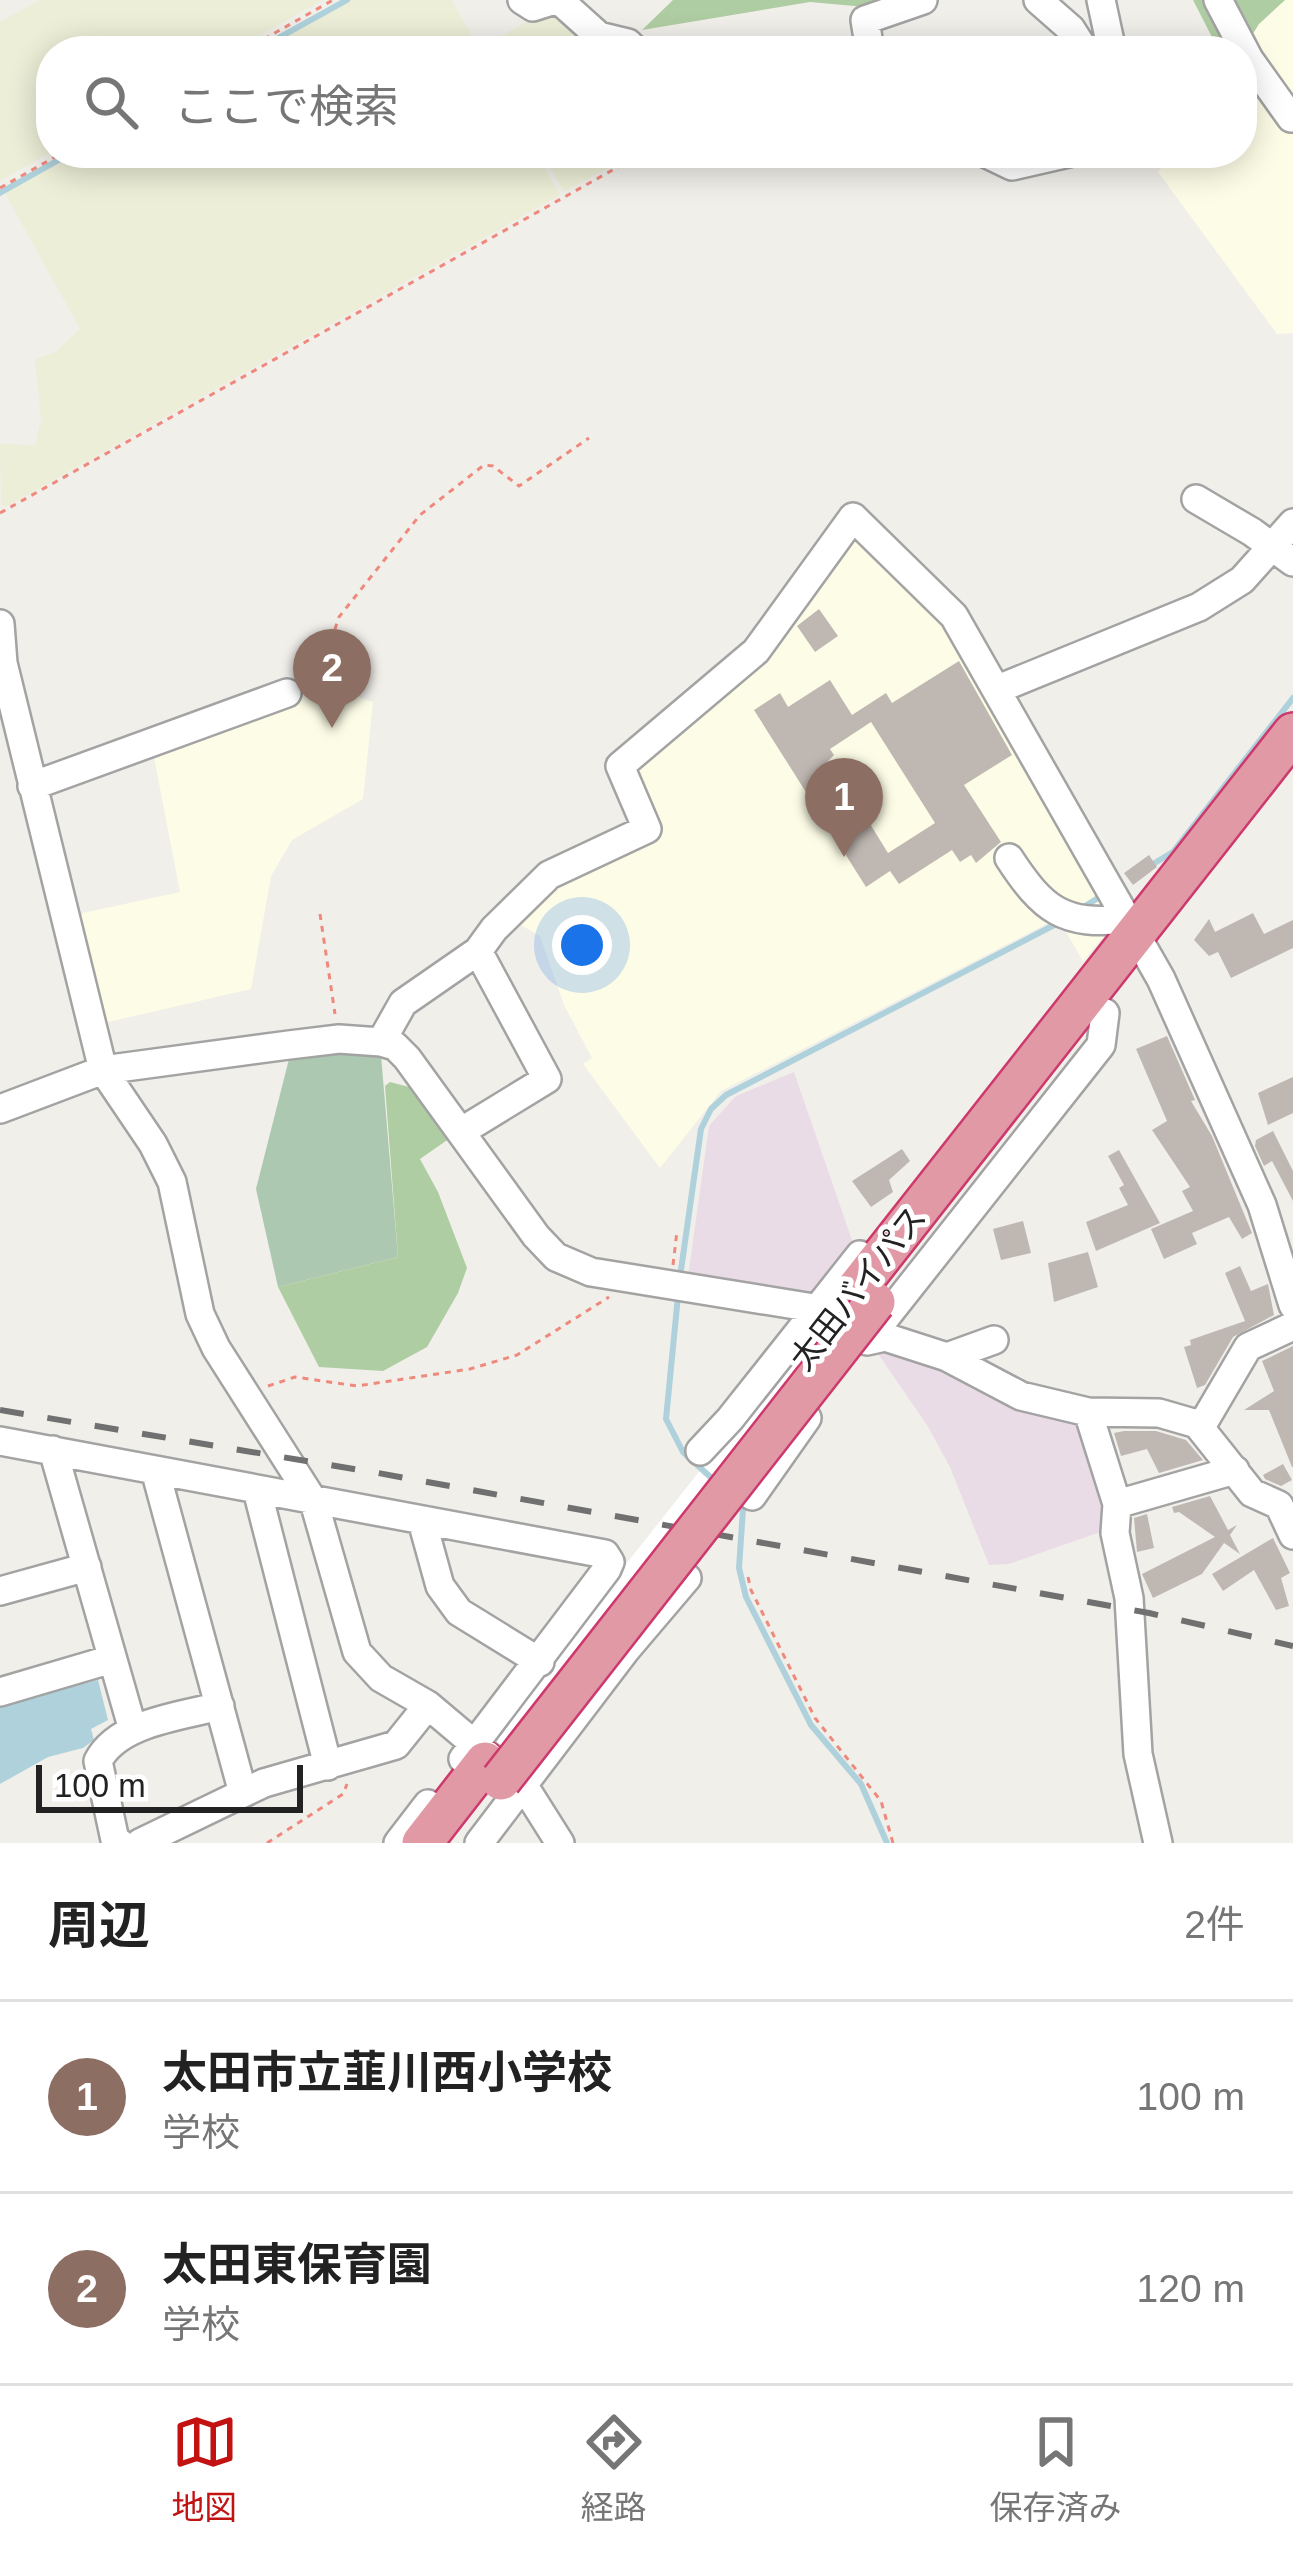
<!DOCTYPE html>
<html lang="ja">
<head>
<meta charset="utf-8">
<style>
	body { margin:0; font-family:Arial,"Noto Sans JP",sans-serif; background:#f2f2f2; color:#222 }
	.scale { position:absolute; left:36px; bottom:30px; width:267px; box-sizing:border-box; padding-left:12px; border:6px solid #222; border-top:0; font-size:33px; line-height:42px; white-space:nowrap; color:#222; -webkit-text-stroke:9px #fff; paint-order:stroke }
	.you { position:absolute; left:582px; top:945px; width:42px; height:42px; margin:-30px; border:9px solid #fff; border-radius:50%; background:#1a73e8; box-shadow:0 0 0 18px #1a73e833 }
	.badge { display:grid; place-items:center; width:78px; height:78px; border-radius:50%; background:#c21212; color:#fff; font-size:39px; font-weight:700 }
	.pin { position:absolute; translate:-50% -99px; filter:drop-shadow(0 3px 6px #0008) }
	.pin::after { content:''; position:absolute; top:63px; width:42px; height:36px; background:inherit; clip-path:polygon(0 0,100% 0,50% 100%) }
	.list { margin:0; padding:0; list-style:none }
	h2 { display:flex; justify-content:space-between; align-items:center; height:156px; margin:0; padding:0 48px; font-size:51px }
	h2 small { font-size:39px; font-weight:400; color:#767676 }
	.list li { display:grid; grid-template-columns:78px 1fr auto; gap:36px; align-items:center; box-sizing:border-box; height:192px; padding:0 48px; border-top:3px solid #e0e0e0 }
	.list b { display:block; font-size:45px; white-space:nowrap }
	.list p { margin:0; font-size:39px; white-space:nowrap; color:#767676 }
	.list em { font-size:39px; font-style:normal; color:#767676 }
	.icon { flex:none; width:66px; height:66px; fill:none; stroke:currentColor; stroke-width:2; stroke-linecap:round; stroke-linejoin:round }
	.map { position:relative; flex:none; width:1293px; height:1843px; overflow:hidden }
	.search { position:absolute; background:#fff; box-shadow:0 6px 30px #0003; left:36px; right:36px; top:36px; height:132px; display:flex; align-items:center; gap:30px; box-sizing:border-box; padding:0 42px; border-radius:48px; color:#767676; font-size:45px }
	.sheet { height:540px; background:#fff }
	nav { display:flex; justify-content:space-around; align-items:center; box-sizing:border-box; height:168px; border-top:3px solid #e0e0e0; background:#fff; font-size:33px; color:#767676 }
	nav a { display:grid; justify-items:center; gap:6px }
	nav .on { color:#c21212 }
	.map>svg:first-child { display:block }
	.industrial { fill:#eadce7 }
	.education { fill:#fdfde7 }
	.farmland { fill:#eceed7 }
	.forest { fill:#afcda2 }
	.cemetery { fill:#adc8b1 }
	.water { fill:#aed1db }
	.pier { fill:#fff }
	.lines { fill:none; stroke-linecap:round; stroke-linejoin:round }
	.stream { stroke:#aed1db; stroke-width:6 }
	.building { fill:#bfb8b2; fill-rule:evenodd }
	.minor-casing { stroke:#a3a3a3; stroke-width:32 }
	.highway-casing { stroke:#cd396c; stroke-width:44 }
	.path { stroke:#ef897d; stroke-width:3; stroke-dasharray:6 6; stroke-linecap:butt }
	.minor { stroke:#fff; stroke-width:27 }
	.highway { stroke:#e199a6; stroke-width:39 }
	.rail { stroke:#707070; stroke-width:6; stroke-dasharray:24 24; stroke-linecap:butt }
	.highway-bridge-casing { stroke:#cd396c; stroke-width:44; stroke-linecap:butt }
	.highway-bridge { stroke:#e199a6; stroke-width:39 }
	.labels { text-anchor:middle; dominant-baseline:central; stroke-width:10; stroke-linejoin:round; paint-order:stroke }
	.street-label { font-size:33px; fill:#222; stroke:#fff }
</style>
</head>
<body>
<div class="map">
<svg width="1293" height="1843" viewBox="0 0 1293 1843">
	<rect width="100%" height="100%" fill="#f1efea"/>
	<path class="industrial" d="M794,1072L853,1243L813,1301L687,1284L709,1126L736,1096Z
		M879,1350L920,1355L1078,1419L1104,1485L1109,1529L1009,1564L989,1565L950,1467L927,1425L876,1351Z"/>
	<path class="education" d="M1285,0H1293V333L1277,334L1158,172L1172,153H1242V51L1259,24Z
		M863,537L944,620L1117,920L1083,961L1058,918L721,1091L660,1168L583,1064L592,1058L564,1005L540,936L514,921L555,882L658,833L632,767L780,641L847,540Z
		M308,680L373,702L363,799L292,840L271,876L251,989L104,1023L79,918L83,913L180,892L153,752L288,701Z"/>
	<path class="farmland" d="M40,0H323L232,51H51V152L0,181V22Z
		M351,0H452L480,51H260Z
		M556,5L583,29L543,51H483L481,47Z
		M76,153H537L560,195L6,507L1,505L0,444L35,445L41,419L35,359L54,353L80,329L5,193Z
		M542,153H636L564,192Z"/>
	<path class="forest" d="M673,0H934L910,11L810,2L642,30Z
		M1193,0H1285L1259,24L1242,51L1214,41Z
		M390,1082L413,1088L453,1136L420,1159L438,1192L467,1268L458,1293L427,1347L383,1371L319,1367L278,1287L398,1257L385,1086Z"/>
	<path class="cemetery" d="M339,1053L381,1055L398,1257L278,1287L256,1189L289,1059Z"/>
	<path class="water" d="M98,1680L108,1720L91,1729L94,1740L83,1748L48,1757L0,1784V1704Z"/>
	<path class="pier" d="M849,1282L885,1310L509,1789L472,1759Z"/>
	<g class="lines">
		<path class="stream" d="M255,51L347,0
			M0,193L71,153
			M1148,867L1173,852L1293,698
			M1082,908L1106,893
			M680,1277L701,1129L711,1109L726,1095L1060,922
			M678,1296L666,1419L683,1452L718,1484
			M736,1502L743,1509L739,1568L746,1597L811,1725L861,1784L887,1843"/>
	</g>
	<path class="building" d="M819,609L838,636L815,652L797,626Z
		M959,661L1012,755L964,785L1001,842L976,863L971,855L960,862L952,850L899,884L890,871L866,887L754,710L780,693L788,707L830,680L852,715L886,693L892,703ZM871,722L935,823L888,853L867,819L861,822L825,764L834,755L830,749Z
		M1149,855L1157,867L1133,885L1124,873Z
		M1253,913L1264,934L1293,920V948L1231,978L1218,952L1209,956L1194,940L1209,919L1215,932Z
		M1167,1036L1195,1100L1191,1101L1212,1136L1252,1233L1242,1239L1229,1217L1192,1233L1197,1244L1164,1259L1151,1229L1193,1211L1182,1191L1190,1187L1152,1130L1167,1121L1136,1049Z
		M1293,1077V1113L1268,1125L1258,1093Z
		M1273,1131L1293,1171V1201L1272,1161L1264,1166L1255,1146L1256,1140Z
		M902,1149L910,1161L889,1180L893,1192L871,1207L852,1181Z
		M1119,1150L1160,1223L1096,1251L1086,1222L1128,1205L1119,1188L1124,1185L1108,1156Z
		M1023,1221L1031,1253L1001,1260L993,1229Z
		M1088,1252L1098,1287L1054,1302L1048,1263Z
		M1240,1266L1251,1291L1268,1284L1274,1315L1233,1337L1205,1385L1197,1388L1184,1347L1191,1345L1190,1340L1245,1321L1225,1273Z
		M1293,1346V1467H1292L1269,1410H1244L1274,1391L1262,1361Z
		M1124,1431H1156L1186,1440L1203,1460L1159,1473L1147,1449L1121,1456L1114,1433Z
		M1283,1464L1292,1480L1281,1486L1265,1479L1263,1475Z
		M1210,1496L1228,1530L1237,1525L1230,1535L1240,1554L1224,1543L1202,1574L1153,1598L1142,1574L1215,1537L1179,1512L1174,1513L1172,1507Z
		M1147,1514L1154,1548L1137,1552L1134,1518Z
		M1273,1538L1290,1573L1281,1578L1289,1606L1276,1610L1254,1570L1223,1591L1212,1574Z"/>
	<g class="lines">
		<defs>
			<path id="minor" d="M522,0L533,7L555,0
				M559,0L599,36L628,43L636,51
				M1038,0L1071,29L1085,51
				M1101,0L1112,51
				M1218,0L1249,59L1291,118
				M870,51L865,20L923,0
				M985,153L1012,166L1069,153
				M1196,499L1252,532L1293,562
				M0,624L3,663L103,1070L153,1144L172,1182L200,1314L216,1348L314,1502L357,1652L381,1678L428,1705L524,1786L560,1843
				M998,689L1199,607L1242,580L1293,523
				M32,786L287,693
				M1009,858C1043,910 1063,926 1127,919
				M381,1042L403,1003L478,951L494,929L549,875L647,829L620,766L756,651L853,517L954,616L1161,979L1262,1205L1293,1305
				M0,1109L103,1070L289,1045L339,1039L381,1042L395,1046L407,1058L536,1236L556,1257L591,1272L826,1310L867,1341L885,1337
				M462,1131L547,1079L478,951
				M874,1329L885,1337L947,1357L1021,1396L1088,1412L1159,1413L1197,1424L1252,1493L1279,1505L1293,1535
				M871,1336L1101,1045L1105,1013
				M947,1357L994,1340
				M1088,1412L1117,1504L1115,1533L1129,1598L1138,1754L1158,1843
				M1201,1427L1248,1347L1293,1326
				M0,1441L605,1554L610,1562L607,1569L463,1759
				M53,1450L133,1730
				M700,1451L730,1419L860,1255
				M155,1470L243,1793
				M257,1490L328,1766
				M752,1496L807,1418
				M1117,1504L1235,1470
				M422,1521L440,1586L459,1612L540,1662
				M0,1591L87,1567
				M0,1692L112,1659
				M120,1843L115,1840L98,1761C118,1722 182,1716 220,1706
				M140,1843L264,1783L396,1745L428,1705
				M398,1843L428,1804
				M479,1843L625,1651L687,1578"/>
			<path id="highway" d="M857,1288L1293,733
				M422,1843L485,1762"/>
		</defs>
		<use href="#minor" class="minor-casing"/>
		<use href="#highway" class="highway-casing"/>
		<path class="path" d="M243,51L333,0
			M0,188L62,153
			M0,513L643,153
			M300,677L330,644L339,617L420,515L484,465L493,466L519,486L589,438
			M320,914L335,1014
			M673,1265L677,1231
			M268,1386L295,1377L357,1386L470,1369L517,1355L609,1297
			M748,1577L751,1590L815,1718L881,1801L893,1843
			M267,1843L343,1794L347,1784"/>
		<use href="#minor" class="minor"/>
		<use href="#highway" class="highway"/>
		<path class="rail" d="M0,1410L378,1473L1149,1613L1293,1646"/>
		<defs>
			<path id="highway-bridge" d="M501,1780L875,1302"/>
		</defs>
		<use href="#highway-bridge" class="highway-bridge-casing"/>
		<use href="#highway-bridge" class="highway-bridge"/>
	</g>
	<g class="labels">
		<g class="street-label">
			<text transform="translate(858 1288) rotate(-52)">太田バイパス</text>
		</g>
	</g>
</svg>
<div class="scale">100 m</div>
<div class="you"></div>
<div class="pin badge" style="left:844px;top:857px;background:#8d6e63">1</div>
<div class="pin badge" style="left:332px;top:728px;background:#8d6e63">2</div>
<div class="search"><svg class="icon" aria-label="search" viewBox="0 0 24 24"><circle cx="10" cy="10" r="6"/><path d="M15 15l6 6"/></svg>ここで検索</div>
</div>
<section class="sheet">
<h2>周辺<small>2件</small></h2>
<ul class="list">
<li><span class="badge" style="background:#8d6e63">1</span><div><b>太田市立韮川西小学校</b><p>学校</p></div><em>100 m</em></li>
<li><span class="badge" style="background:#8d6e63">2</span><div><b>太田東保育園</b><p>学校</p></div><em>120 m</em></li>
</ul>
</section>
<nav>
<a class="on"><svg class="icon" aria-label="map" viewBox="0 0 24 24"><path d="M3 6l6-2 6 2 6-2v14l-6 2-6-2-6 2zM9 4v14M15 6v14"/></svg>地図</a>
<a><svg class="icon" aria-label="directions" viewBox="0 0 24 24"><path d="M12 3l9 9-9 9-9-9zM9 14v-3h6M13 9l2 2-2 2"/></svg>経路</a>
<a><svg class="icon" aria-label="saved" viewBox="0 0 24 24"><path d="M7 4h10v16l-5-4-5 4z"/></svg>保存済み</a>
</nav>
</body>
</html>
